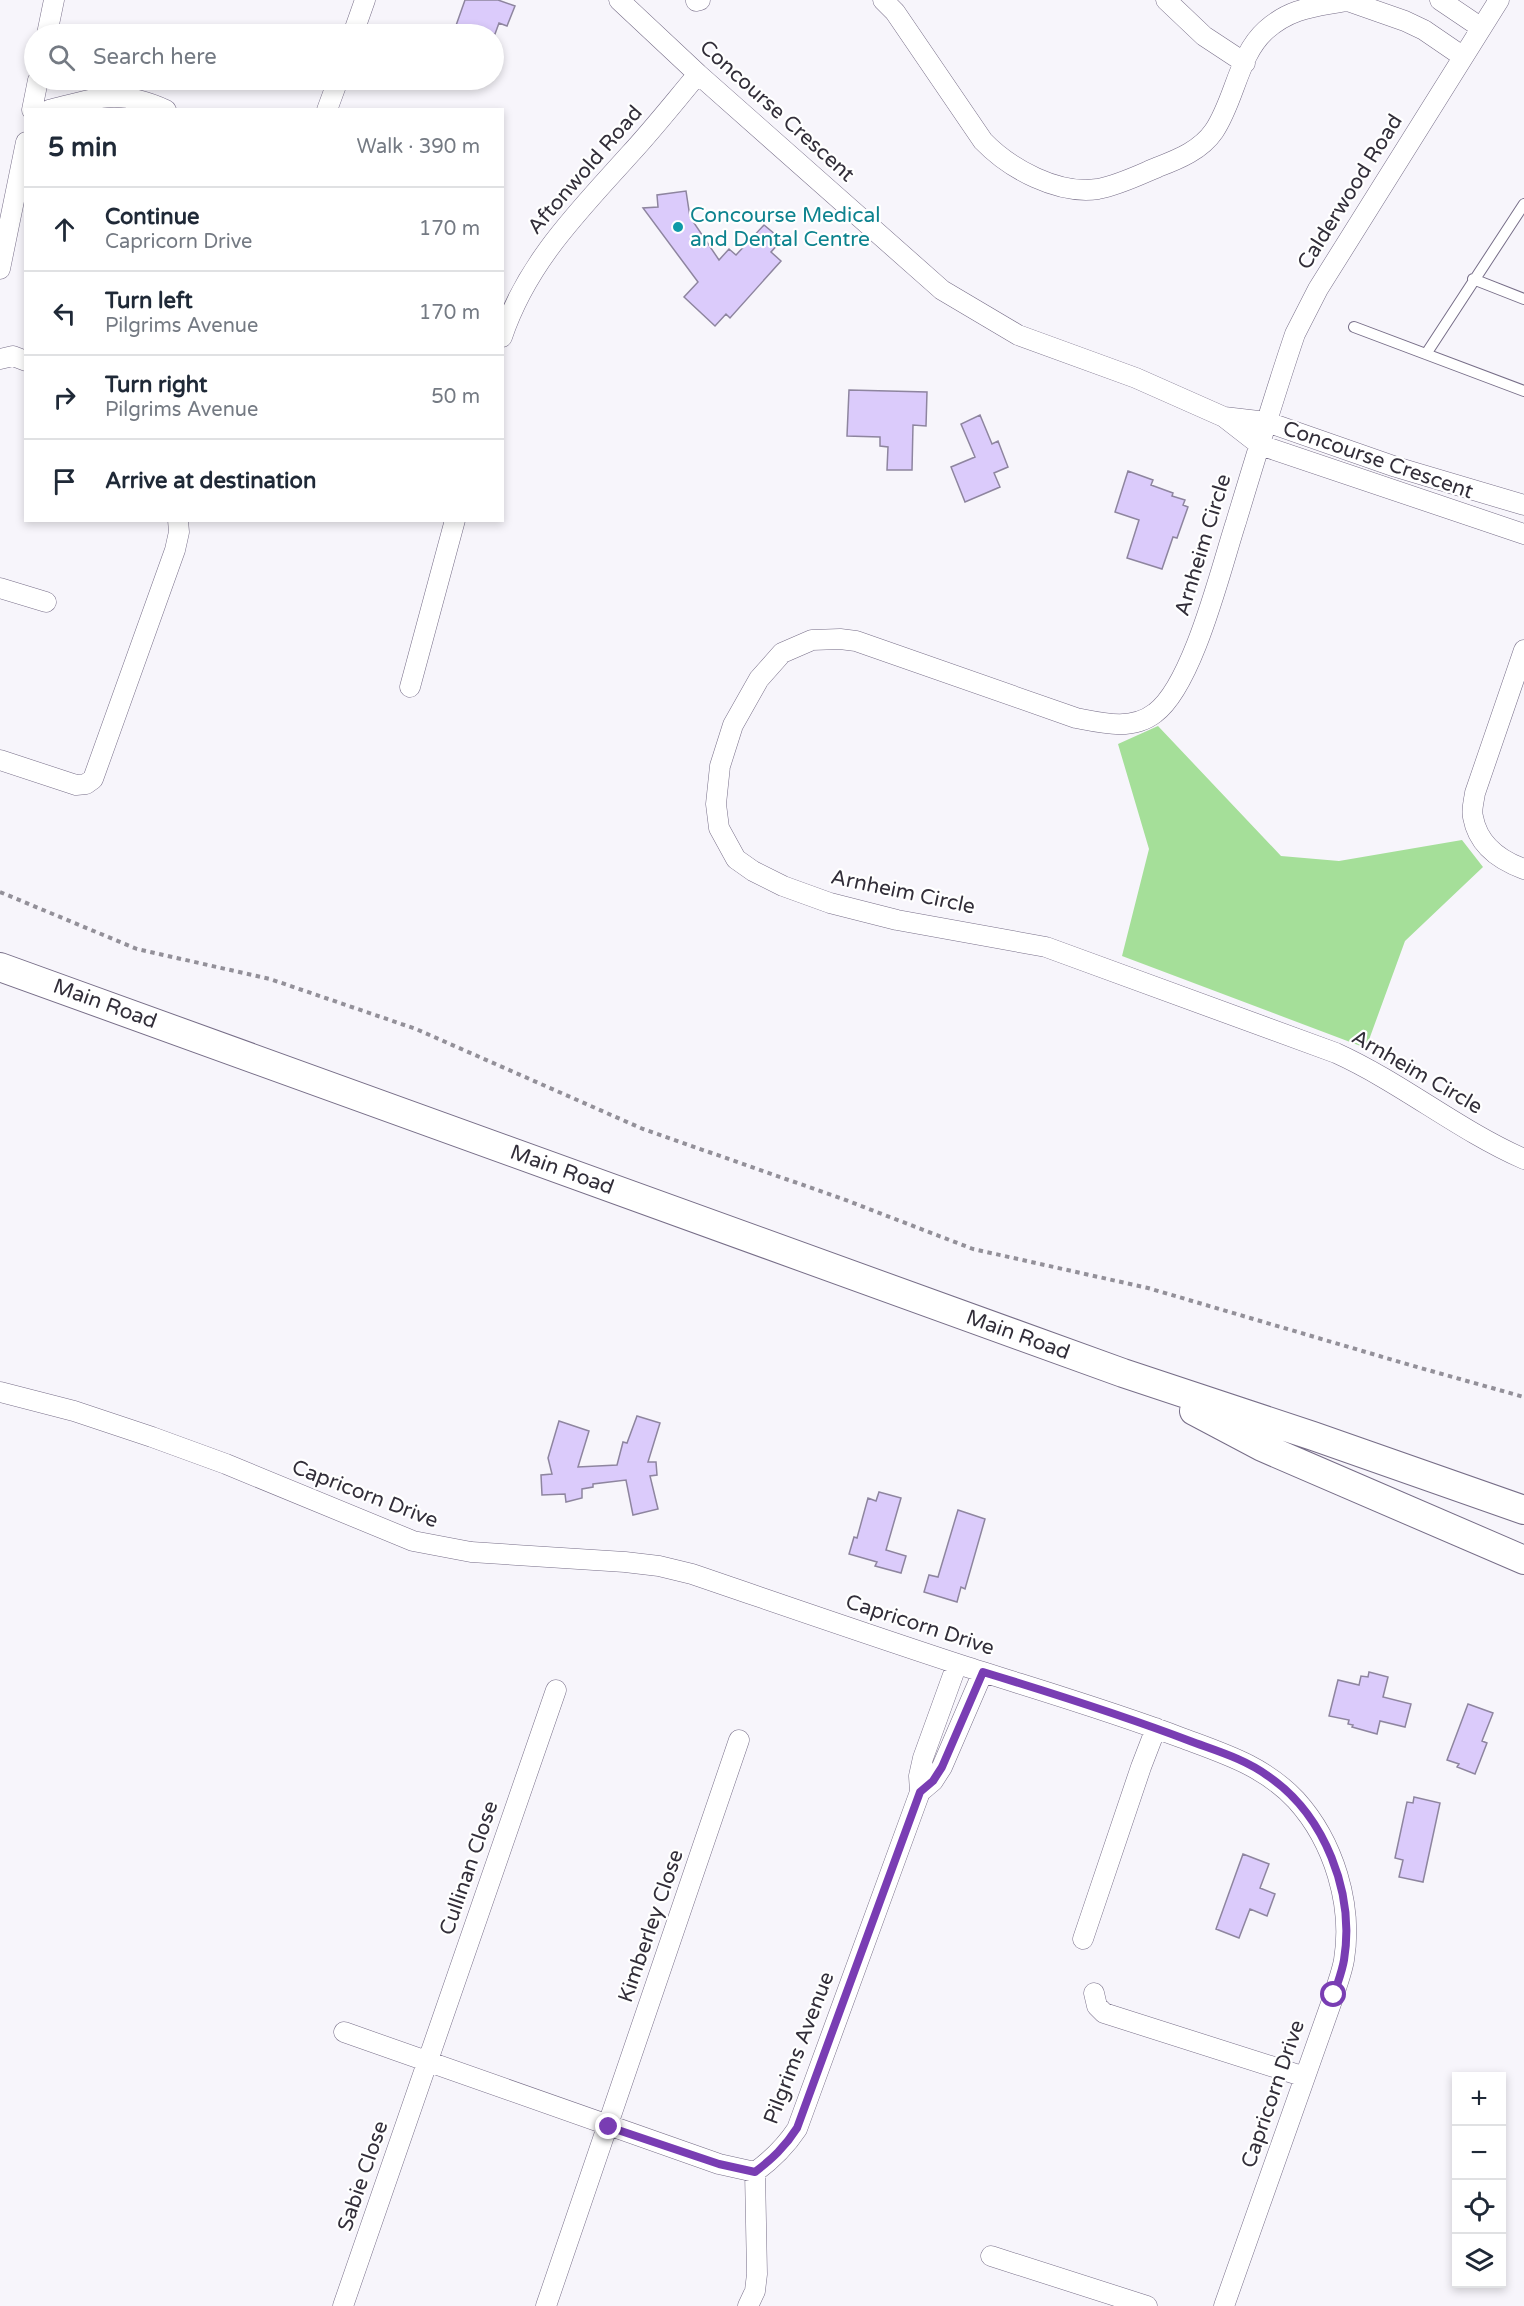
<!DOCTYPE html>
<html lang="en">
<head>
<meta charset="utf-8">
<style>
	body { margin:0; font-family:"Varela Round",sans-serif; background:#f6f6f7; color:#1f2937 }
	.controls { position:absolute; right:18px; bottom:18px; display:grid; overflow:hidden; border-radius:0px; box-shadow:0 3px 9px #0003 }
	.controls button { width:54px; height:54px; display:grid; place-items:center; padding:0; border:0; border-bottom:2px solid #e0e1e3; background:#fff; color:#1f2937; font:30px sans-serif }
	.stop { position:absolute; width:18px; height:18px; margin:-14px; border:4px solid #793db3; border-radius:50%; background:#fff }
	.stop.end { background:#793db3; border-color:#fff; box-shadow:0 2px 6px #0008 }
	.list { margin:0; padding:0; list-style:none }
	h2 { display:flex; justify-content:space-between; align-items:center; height:78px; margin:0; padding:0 24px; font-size:26px }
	h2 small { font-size:20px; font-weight:400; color:#747a83 }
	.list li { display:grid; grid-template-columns:39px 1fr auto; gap:18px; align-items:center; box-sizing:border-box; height:84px; padding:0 24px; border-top:2px solid #e0e1e3 }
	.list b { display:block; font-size:22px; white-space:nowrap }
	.list p { margin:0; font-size:20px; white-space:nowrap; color:#747a83 }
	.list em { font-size:20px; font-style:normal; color:#747a83 }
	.icon { flex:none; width:33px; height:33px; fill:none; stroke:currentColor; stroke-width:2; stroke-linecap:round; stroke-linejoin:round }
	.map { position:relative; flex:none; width:1524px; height:2306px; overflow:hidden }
	.search { position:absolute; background:#fff; box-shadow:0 3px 9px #0003; left:24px; top:24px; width:480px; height:66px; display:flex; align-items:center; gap:15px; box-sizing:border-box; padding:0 21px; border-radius:33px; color:#747a83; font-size:22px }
	.panel { position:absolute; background:#fff; box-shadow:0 3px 9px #0003; left:24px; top:108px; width:480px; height:414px; border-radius:0px }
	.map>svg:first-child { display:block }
	.green { fill:#a5df99 }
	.building { fill:#dbcbfb; stroke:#8e859f; stroke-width:1.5 }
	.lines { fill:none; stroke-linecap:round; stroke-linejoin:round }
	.lane-casing { stroke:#776e88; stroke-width:12 }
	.street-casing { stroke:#776e88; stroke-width:21 }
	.secondary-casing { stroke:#776e88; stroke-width:30 }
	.path { stroke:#939099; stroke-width:4; stroke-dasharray:4.5 4.5; stroke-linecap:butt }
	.lane { stroke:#fff; stroke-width:10 }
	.street { stroke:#fff; stroke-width:20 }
	.secondary { stroke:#fff; stroke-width:28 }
	.route { stroke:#793db3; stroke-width:8 }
	.culture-dot { fill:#0f9aa8; stroke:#fff; stroke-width:2 }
	.labels { text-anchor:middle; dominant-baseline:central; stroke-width:4.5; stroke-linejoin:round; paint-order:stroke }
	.street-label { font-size:21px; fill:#322e39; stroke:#fff }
	.culture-label { font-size:21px; fill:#0d838f; stroke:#fff; text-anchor:start }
</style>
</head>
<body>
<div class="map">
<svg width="1524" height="2306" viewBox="0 0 1524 2306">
	<rect width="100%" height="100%" fill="#f7f5fb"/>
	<path class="green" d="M1158,726L1281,856L1339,861L1462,840L1483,867L1405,941L1366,1048L1122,956L1149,849L1118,744Z"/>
	<path class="building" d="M465,0H498L515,6L507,26L499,23L495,34H453Z
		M686,191L690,217L719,260L729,249L736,255L764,225L782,240L771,252L781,261L730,318L726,314L715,326L684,297L698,282L643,208L658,207L657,195Z
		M849,390L927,392L926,426L913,425L912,470H887L888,447L880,446V437L847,436Z
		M980,415L992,444L998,441L1008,467L994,473L1000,487L965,502L951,467L975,457L961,424Z
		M1128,471L1153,480L1151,485L1173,493L1172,496L1185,500L1183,505L1188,507L1177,538L1173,537L1162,569L1127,558L1139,520L1115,512Z
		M637,1416L660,1423L648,1462H656L657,1475L650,1476L658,1509L633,1515L626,1480L593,1484V1487L582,1489V1498L566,1502L565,1494L542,1495L541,1475L552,1474L548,1458L559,1421L589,1431L578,1467L617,1465L623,1442L627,1443Z
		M879,1492L901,1498L886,1550L906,1556L901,1573L875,1566L877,1562L849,1554L854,1537L857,1538L868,1498L876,1501Z
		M958,1510L985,1519L965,1589L961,1587L957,1602L924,1592L929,1575L938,1577Z
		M1369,1672L1388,1677L1383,1697L1411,1704L1405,1727L1380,1721L1377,1734L1352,1727L1353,1725L1348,1724L1349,1720L1329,1716L1338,1680L1359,1685L1361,1676L1368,1677Z
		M1468,1704L1493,1713L1482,1741L1487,1743L1475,1774L1457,1767L1459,1764L1447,1760Z
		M1414,1797L1440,1803L1423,1882L1399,1877L1403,1860L1395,1858L1407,1802L1413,1803Z
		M1243,1854L1269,1864L1260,1888L1275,1894L1267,1916L1250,1909L1239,1938L1216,1929Z"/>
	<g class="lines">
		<defs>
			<path id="lane" d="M1473,279L1524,299
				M1354,327L1524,391
				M1426,354L1524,204"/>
			<path id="street" d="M619,0L698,74L942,290L1018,335L1136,378L1224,417L1260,445L1524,534
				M883,0L895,12L983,141C1010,169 1058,195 1098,189C1119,185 1139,175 1158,167C1179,159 1201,150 1214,131C1235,100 1238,55 1266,30C1293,6 1318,7 1351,0
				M1166,0L1204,36L1245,63
				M1440,0L1480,27
				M1499,0L1318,289L1295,334C1274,396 1255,459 1236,522C1221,568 1193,685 1155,713C1132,731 1102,723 1076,718L856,641L840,639L812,640L782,653L759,679L733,725L720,766L716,804L719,828L736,859L753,871L783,886L830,903L897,920L1046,947L1336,1053C1402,1083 1458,1130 1524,1159
				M696,1L700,0
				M1348,1L1405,21L1424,30L1462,56
				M47,34L54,0
				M353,34L365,0
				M32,110L38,80
				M49,110C97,98 118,88 166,110
				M327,110L338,80
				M0,269L26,142
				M502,337C527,262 579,211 630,154C654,128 676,100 698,74
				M0,359L13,356L26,361
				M1224,417L1267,422L1396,467L1524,505
				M0,588L46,602
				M1524,650L1475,793C1474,801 1471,810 1473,817C1478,845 1499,860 1524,869
				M410,687L455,520
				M0,760L76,785L86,784L93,779L175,550L179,532L178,520
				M0,1392L74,1411L152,1437L226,1464L413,1541L471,1552L625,1562L659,1566L692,1574C783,1605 875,1637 967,1667C1039,1690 1111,1711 1182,1738C1225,1754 1264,1766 1296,1800C1334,1842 1353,1905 1344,1960C1342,1972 1337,1984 1334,1995L1224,2306
				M920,1792L933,1781L942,1767L983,1672
				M1083,1939L1141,1767L1156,1728
				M1094,1993L1097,2006L1104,2013L1305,2077
				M344,2032L719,2164L755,2172C773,2159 785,2147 797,2129L920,1792L919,1776L923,1758L957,1664
				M991,2256L1147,2306
				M343,2306L556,1690
				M546,2306L739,1740
				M748,2306L755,2291L757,2274L755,2172"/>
			<path id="secondary" d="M0,967L1123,1373L1313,1436L1524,1510
				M1194,1411L1262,1447L1524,1560"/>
		</defs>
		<use href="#lane" class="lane-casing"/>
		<use href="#street" class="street-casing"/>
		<use href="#secondary" class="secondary-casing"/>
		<path class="path" d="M0,892L137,949L270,979L416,1029L643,1129L843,1199L973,1249L1148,1288L1410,1365L1524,1397"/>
		<use href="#lane" class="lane"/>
		<use href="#street" class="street"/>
		<use href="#secondary" class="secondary"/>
	</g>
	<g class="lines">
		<path class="route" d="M609,2127L719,2164L755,2172C772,2159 785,2147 797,2128L920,1792L933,1781L942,1767L983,1672C1052,1693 1122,1715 1190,1741C1217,1751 1245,1759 1268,1776C1325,1815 1355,1893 1344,1960C1342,1972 1337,1984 1334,1995"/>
	</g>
	<circle class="culture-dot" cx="678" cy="227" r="6"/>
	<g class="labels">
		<g class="street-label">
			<text transform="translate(777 111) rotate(42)">Concourse Crescent</text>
			<text transform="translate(585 170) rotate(-49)">Aftonwold Road</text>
			<text transform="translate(1350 192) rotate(-58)">Calderwood Road</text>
			<text transform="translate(1378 460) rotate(19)">Concourse Crescent</text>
			<text transform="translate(1203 545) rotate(-73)">Arnheim Circle</text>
			<text transform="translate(903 892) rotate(12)">Arnheim Circle</text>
			<text transform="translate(105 1004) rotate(20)">Main Road</text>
			<text transform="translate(1417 1072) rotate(30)">Arnheim Circle</text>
			<text transform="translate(562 1170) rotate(20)">Main Road</text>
			<text transform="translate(1018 1335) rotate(20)">Main Road</text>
			<text transform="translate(365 1494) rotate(21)">Capricorn Drive</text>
			<text transform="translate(920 1625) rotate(18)">Capricorn Drive</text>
			<text transform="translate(469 1868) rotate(-71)">Cullinan Close</text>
			<text transform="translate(651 1926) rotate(-71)">Kimberley Close</text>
			<text transform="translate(799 2048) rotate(-69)">Pilgrims Avenue</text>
			<text transform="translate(1273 2094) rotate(-71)">Capricorn Drive</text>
			<text transform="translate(363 2176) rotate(-71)">Sabie Close</text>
		</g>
		<g class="culture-label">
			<text x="690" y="215">Concourse Medical<tspan x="690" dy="24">and Dental Centre</tspan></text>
		</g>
	</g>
</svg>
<div class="controls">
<button>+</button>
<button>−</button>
<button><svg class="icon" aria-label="locate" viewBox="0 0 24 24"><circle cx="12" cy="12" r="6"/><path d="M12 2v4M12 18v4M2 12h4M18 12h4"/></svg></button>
<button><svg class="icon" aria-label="layers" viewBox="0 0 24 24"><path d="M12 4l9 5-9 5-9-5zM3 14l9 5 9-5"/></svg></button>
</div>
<div class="stop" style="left:1334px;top:1995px"></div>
<div class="stop end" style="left:609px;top:2127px"></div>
<div class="search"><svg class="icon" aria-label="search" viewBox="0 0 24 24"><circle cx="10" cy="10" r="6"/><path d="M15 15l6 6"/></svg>Search here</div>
<section class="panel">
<h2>5 min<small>Walk · 390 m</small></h2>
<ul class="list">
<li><svg class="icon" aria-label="ahead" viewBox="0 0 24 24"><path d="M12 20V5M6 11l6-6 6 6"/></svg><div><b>Continue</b><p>Capricorn Drive</p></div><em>170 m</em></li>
<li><svg class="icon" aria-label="left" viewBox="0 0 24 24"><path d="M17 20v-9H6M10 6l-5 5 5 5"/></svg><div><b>Turn left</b><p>Pilgrims Avenue</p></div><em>170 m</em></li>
<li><svg class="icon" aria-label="right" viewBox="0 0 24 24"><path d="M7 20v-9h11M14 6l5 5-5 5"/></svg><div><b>Turn right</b><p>Pilgrims Avenue</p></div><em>50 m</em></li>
<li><svg class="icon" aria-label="arrive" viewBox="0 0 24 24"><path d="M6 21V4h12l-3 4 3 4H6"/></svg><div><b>Arrive at destination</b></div></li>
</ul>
</section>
</div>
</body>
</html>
